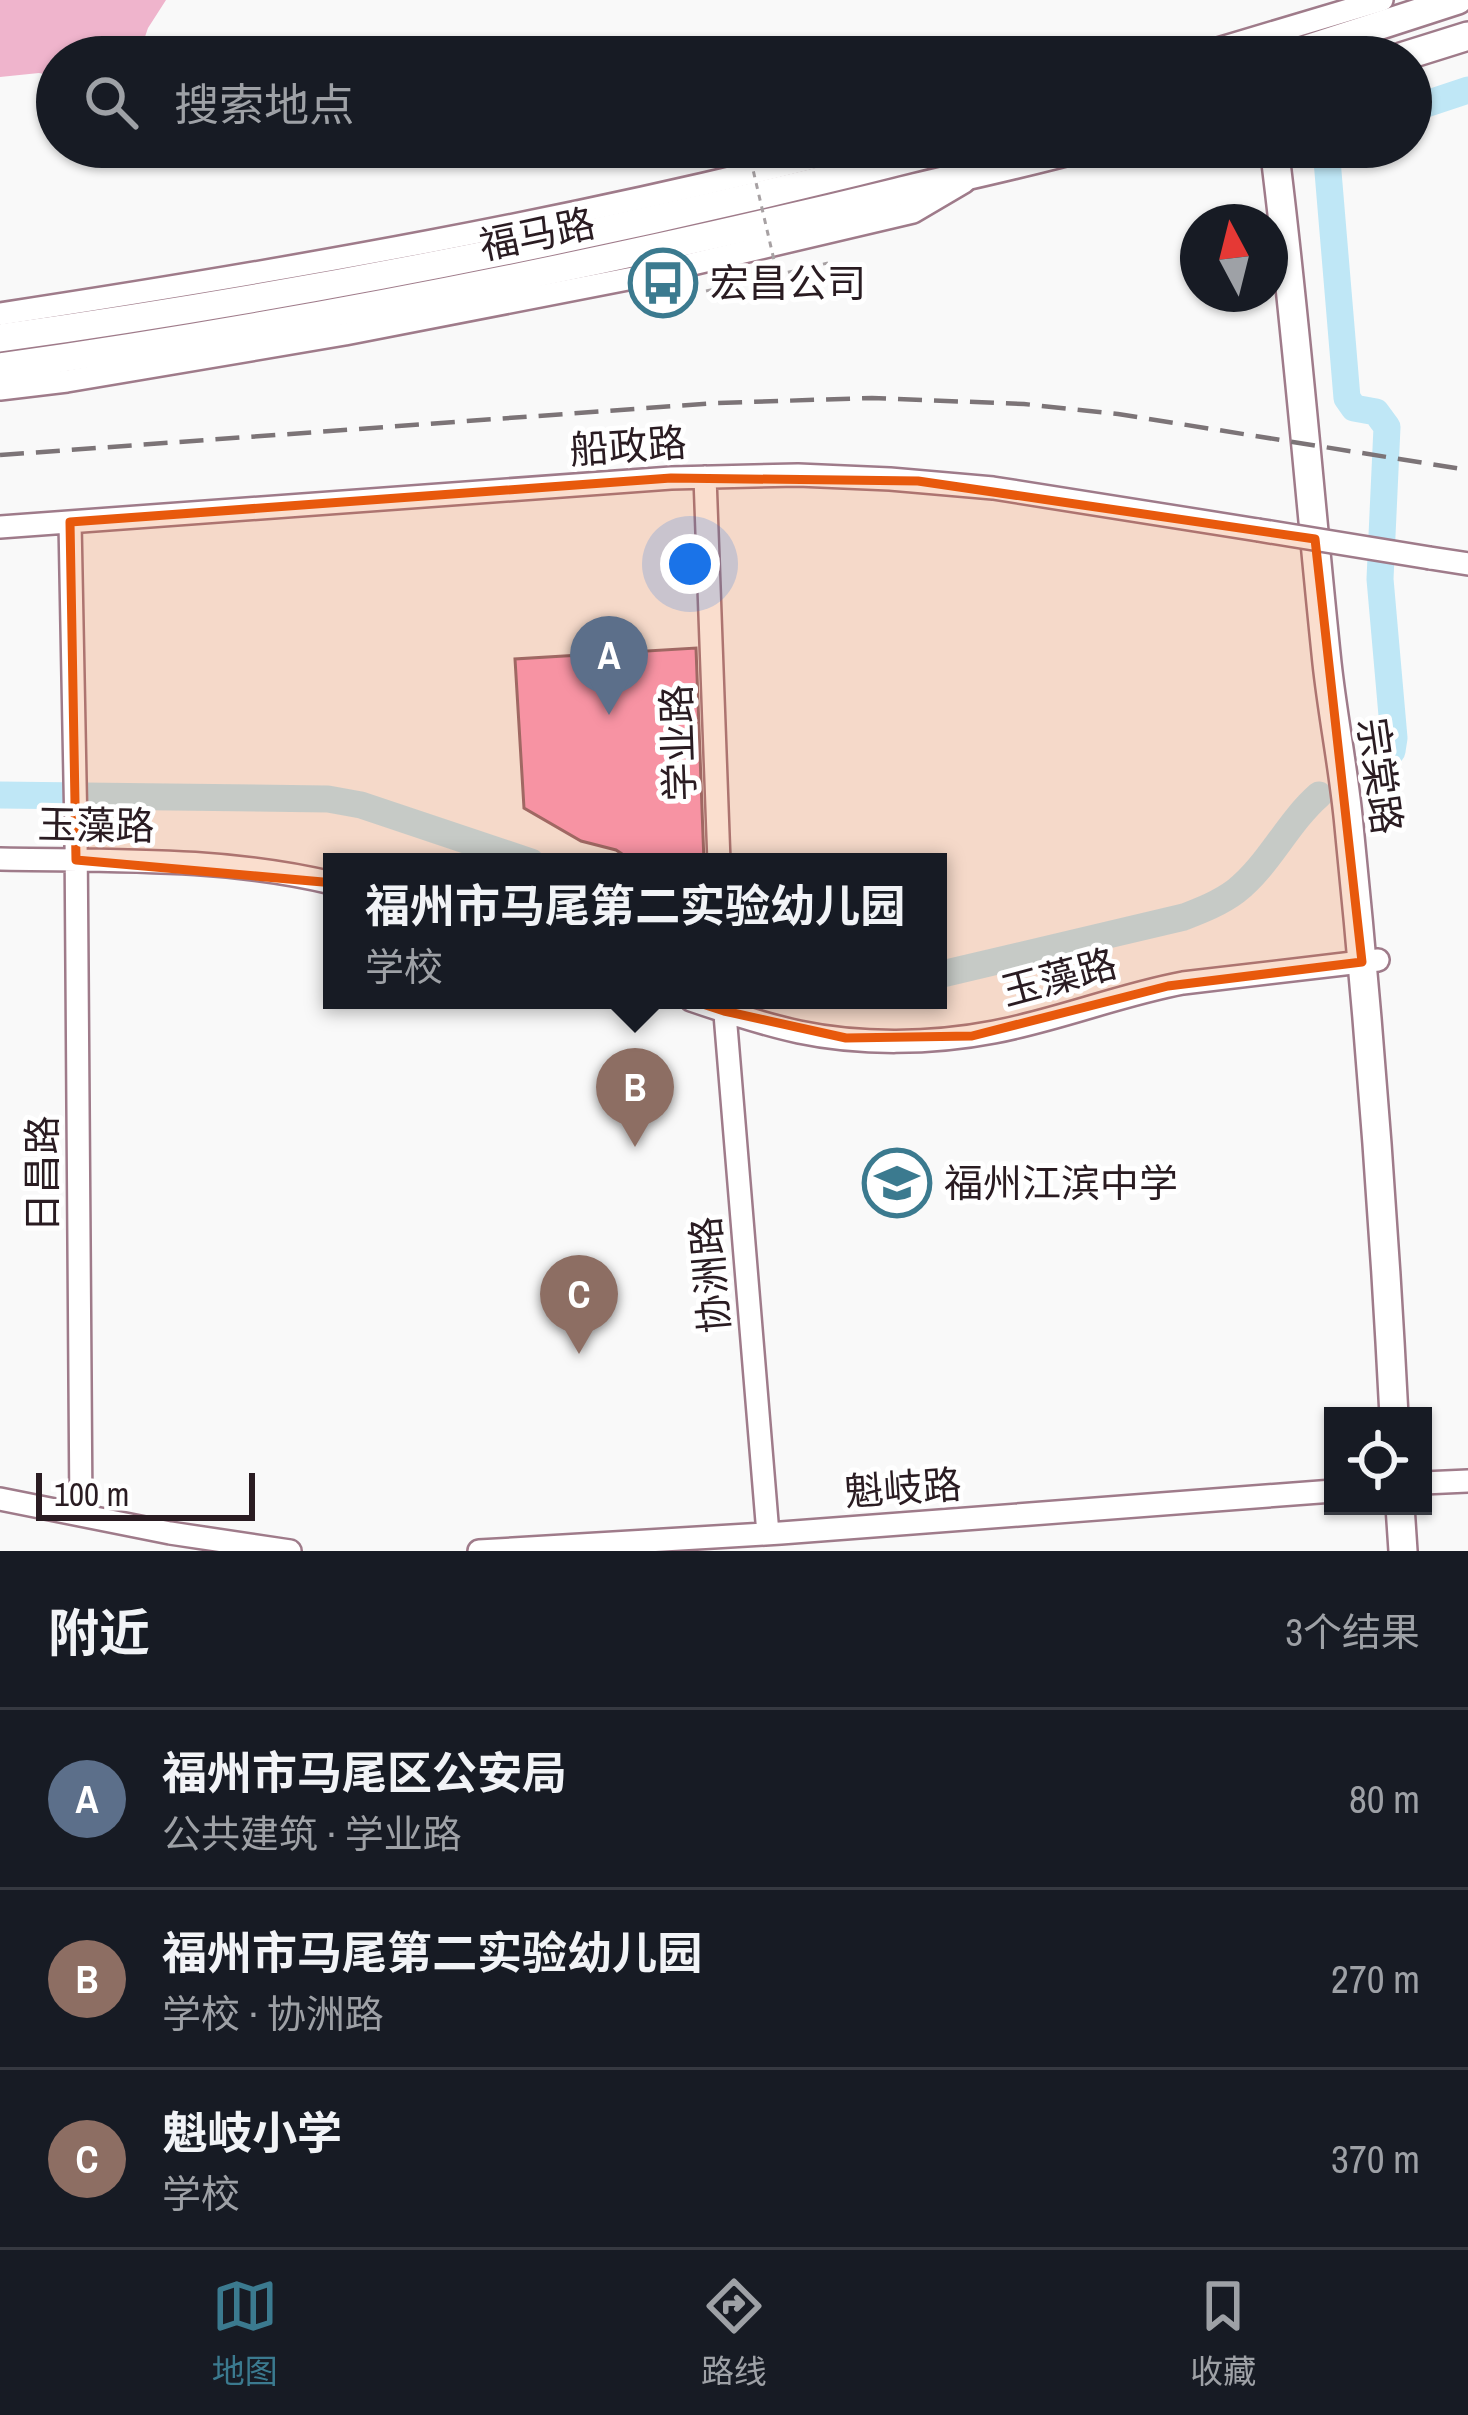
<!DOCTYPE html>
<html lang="zh">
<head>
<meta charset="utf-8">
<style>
	body { margin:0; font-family:"Archivo Narrow","Noto Sans SC",sans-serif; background:#20242c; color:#f1f3f6 }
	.controls { position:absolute; right:36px; bottom:36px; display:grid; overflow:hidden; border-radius:0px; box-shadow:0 3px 9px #0004 }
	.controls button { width:108px; height:108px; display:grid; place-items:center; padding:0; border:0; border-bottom:3px solid #363941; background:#171b24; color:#f1f3f6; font:60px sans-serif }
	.compass { position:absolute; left:1180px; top:204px; width:108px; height:108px; border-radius:50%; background:#171b24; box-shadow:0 3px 9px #0004; rotate:353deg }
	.scale { position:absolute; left:36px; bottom:30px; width:219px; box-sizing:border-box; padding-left:12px; border:6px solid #2a1c22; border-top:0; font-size:33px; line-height:42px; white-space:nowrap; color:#2a1c22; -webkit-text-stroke:9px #fff; paint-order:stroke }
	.you { position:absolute; left:690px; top:564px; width:42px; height:42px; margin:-30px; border:9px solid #fff; border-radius:50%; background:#1a73e8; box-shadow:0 0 0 18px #1a73e833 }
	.badge { display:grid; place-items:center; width:78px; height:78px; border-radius:50%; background:#3b7a8f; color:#fff; font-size:39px; font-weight:700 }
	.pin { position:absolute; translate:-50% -99px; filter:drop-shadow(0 3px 6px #0008) }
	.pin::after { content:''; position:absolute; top:63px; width:42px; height:36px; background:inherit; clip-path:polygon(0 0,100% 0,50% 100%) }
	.popup { position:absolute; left:323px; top:853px; width:624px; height:156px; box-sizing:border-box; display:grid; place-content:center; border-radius:0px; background:#171b24; filter:drop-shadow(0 3px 9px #0005); font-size:39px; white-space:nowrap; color:#9ea1a6 }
	.popup b { font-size:45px; color:#f1f3f6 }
	.popup::after { content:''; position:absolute; left:50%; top:100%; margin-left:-24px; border:24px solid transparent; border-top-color:#171b24 }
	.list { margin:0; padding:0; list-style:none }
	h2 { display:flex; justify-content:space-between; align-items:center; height:156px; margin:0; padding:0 48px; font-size:51px }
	h2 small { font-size:39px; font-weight:400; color:#9ea1a6 }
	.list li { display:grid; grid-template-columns:78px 1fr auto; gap:36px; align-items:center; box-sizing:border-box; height:180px; padding:0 48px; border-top:3px solid #363941 }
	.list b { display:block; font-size:45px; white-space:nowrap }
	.list p { margin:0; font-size:39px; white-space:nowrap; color:#9ea1a6 }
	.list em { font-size:39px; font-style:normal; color:#9ea1a6 }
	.icon { flex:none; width:66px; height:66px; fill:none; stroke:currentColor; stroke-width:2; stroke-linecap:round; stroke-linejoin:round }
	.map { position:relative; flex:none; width:1468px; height:1551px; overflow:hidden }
	.search { position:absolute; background:#171b24; box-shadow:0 3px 9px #0004; left:36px; right:36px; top:36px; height:132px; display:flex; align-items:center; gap:30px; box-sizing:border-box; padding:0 42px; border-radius:66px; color:#9ea1a6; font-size:45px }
	.sheet { height:696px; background:#171b24 }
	nav { display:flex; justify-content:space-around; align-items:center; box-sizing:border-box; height:168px; border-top:3px solid #363941; background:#171b24; font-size:33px; color:#9ea1a6 }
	nav a { display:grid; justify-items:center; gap:6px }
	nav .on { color:#3b7a8f }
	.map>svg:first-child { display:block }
	.green { fill:#efb4cc }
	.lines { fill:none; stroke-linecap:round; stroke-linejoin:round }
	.river { stroke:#bfe7f6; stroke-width:27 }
	.building { fill:#fca2ca; stroke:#8f6c7a; stroke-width:3 }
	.minor-casing { stroke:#9f7b8a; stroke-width:26 }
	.major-casing { stroke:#9f7b8a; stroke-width:32 }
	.path { stroke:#a7a1a3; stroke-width:3; stroke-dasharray:6 6; stroke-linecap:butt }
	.minor { stroke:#fff; stroke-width:21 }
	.major { stroke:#fff; stroke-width:27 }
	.rail { stroke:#7c7477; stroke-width:4.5; stroke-dasharray:24 12; stroke-linecap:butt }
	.minor-bridge-casing { stroke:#9f7b8a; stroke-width:26; stroke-linecap:butt }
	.path-bridge { stroke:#a7a1a3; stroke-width:3; stroke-dasharray:6 6; stroke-linecap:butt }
	.minor-bridge { stroke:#fff; stroke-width:21 }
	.marked { fill:#e8590c; fill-opacity:0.2; stroke:#e8590c; stroke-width:9; stroke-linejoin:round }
	.labels { text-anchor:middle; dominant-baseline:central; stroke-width:10; stroke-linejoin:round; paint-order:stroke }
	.street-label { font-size:39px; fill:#2a1c22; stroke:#fff }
	.poi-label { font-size:39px; fill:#2a1c22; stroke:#fff; text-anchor:start }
</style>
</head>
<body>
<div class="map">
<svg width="1468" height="1551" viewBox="0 0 1468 1551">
	<rect width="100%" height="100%" fill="#f9f9f9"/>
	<path class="green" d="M0,0H166L148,28L138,57H57V77L39,73L0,77Z"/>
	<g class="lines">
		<path class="river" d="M1411,109L1468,90
			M1328,147L1327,160L1347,398L1354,408L1376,412L1387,427L1380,579L1394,738L1392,751L1383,761
			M0,795L328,799L361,805L531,862
			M938,975L1184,917C1202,910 1220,903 1236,891C1269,865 1287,823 1319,795"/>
	</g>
	<path class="building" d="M696,648L704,862H634L616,850L581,841L524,808L515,659Z"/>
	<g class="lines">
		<defs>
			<path id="minor" d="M1191,57L1382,0
				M0,314C288,270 574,220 856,147
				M0,389L67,381L345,334L633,278L913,212L964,182
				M705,477L719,862
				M70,522L76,832L81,1515
				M0,527L671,478L798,475L890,479L993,488L1258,530
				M1430,558L1468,564
				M0,859C111,861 224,857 332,883
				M691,1000C726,1012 762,1024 799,1032C860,1045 932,1044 994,1032C1058,1020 1119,995 1183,983L1378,960
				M724,1002L768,1534
				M1423,1483L1468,1481
				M0,1499L170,1533L290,1551
				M479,1551L781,1533L1333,1491"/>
			<path id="major" d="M1282,57L1458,0
				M1401,57L1468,36
				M1274,147C1296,319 1309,491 1327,663C1333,718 1344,771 1349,826C1369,1022 1384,1219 1394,1416
				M0,338C322,293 641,228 956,147
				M0,367C302,324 601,264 897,192C959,177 1022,164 1084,147
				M1400,1506L1403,1551"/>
		</defs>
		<use href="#minor" class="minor-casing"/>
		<use href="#major" class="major-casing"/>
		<path class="path" d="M679,164L750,147
			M706,291L828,263"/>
		<use href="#minor" class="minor"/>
		<use href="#major" class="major"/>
		<path class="rail" d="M0,455L716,403L872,398L1024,404L1118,414L1468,470"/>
		<defs>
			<path id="minor-bridge" d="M1258,530L1430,558"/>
		</defs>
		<use href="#minor-bridge" class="minor-bridge-casing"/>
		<path class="path-bridge" d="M748,148L777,273"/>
		<use href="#minor-bridge" class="minor-bridge"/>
	</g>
	<path class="marked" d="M671,478L918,481L1315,539L1362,962L1168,986L972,1036L846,1038L724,1011L334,883L76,860L70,522Z"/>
	<defs>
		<symbol id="bus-ring" viewBox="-11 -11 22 22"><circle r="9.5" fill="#fff" stroke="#3b7a8f" stroke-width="1.5"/><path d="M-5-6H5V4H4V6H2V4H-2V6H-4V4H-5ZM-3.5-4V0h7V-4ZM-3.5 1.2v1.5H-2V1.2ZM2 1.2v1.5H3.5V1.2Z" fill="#3b7a8f"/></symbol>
		<symbol id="school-ring" viewBox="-11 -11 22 22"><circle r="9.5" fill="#fff" stroke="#3b7a8f" stroke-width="1.5"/><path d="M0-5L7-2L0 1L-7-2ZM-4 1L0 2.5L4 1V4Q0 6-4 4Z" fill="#3b7a8f"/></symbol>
	</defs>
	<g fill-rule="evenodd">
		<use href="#bus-ring" x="625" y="245" width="76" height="76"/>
		<use href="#school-ring" x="859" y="1145" width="76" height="76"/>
	</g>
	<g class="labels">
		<g class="street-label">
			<text transform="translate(537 234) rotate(-12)">福马路</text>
			<text transform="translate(628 446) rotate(-4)">船政路</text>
			<text transform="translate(678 743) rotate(-92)">学业路</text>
			<text transform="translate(1380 776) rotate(82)">宗棠路</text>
			<text transform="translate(96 825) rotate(1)">玉藻路</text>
			<text transform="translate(1059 977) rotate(-15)">玉藻路</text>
			<text transform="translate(42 1174) rotate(-90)">日昌路</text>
			<text transform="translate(710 1275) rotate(-95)">协洲路</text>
			<text transform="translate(903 1488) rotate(-4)">魁岐路</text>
		</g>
		<g class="poi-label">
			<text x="710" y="283">宏昌公司</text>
			<text x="944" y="1183">福州江滨中学</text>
		</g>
	</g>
</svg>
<div class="controls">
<button><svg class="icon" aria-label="locate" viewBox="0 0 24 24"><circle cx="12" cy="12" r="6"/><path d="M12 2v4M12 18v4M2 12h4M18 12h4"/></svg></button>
</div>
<svg class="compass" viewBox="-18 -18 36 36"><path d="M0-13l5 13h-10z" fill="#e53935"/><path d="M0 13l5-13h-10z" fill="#9ea1a6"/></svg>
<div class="scale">100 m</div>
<div class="you"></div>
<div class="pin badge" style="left:609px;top:715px;background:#5c6f8a">A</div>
<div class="pin badge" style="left:635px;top:1147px;background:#8d6e63">B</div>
<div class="popup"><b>福州市马尾第二实验幼儿园</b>学校</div>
<div class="pin badge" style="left:579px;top:1354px;background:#8d6e63">C</div>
<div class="search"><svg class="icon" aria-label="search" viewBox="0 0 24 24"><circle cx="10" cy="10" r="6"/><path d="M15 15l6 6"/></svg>搜索地点</div>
</div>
<section class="sheet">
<h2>附近<small>3个结果</small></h2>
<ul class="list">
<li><span class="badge" style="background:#5c6f8a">A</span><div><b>福州市马尾区公安局</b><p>公共建筑 · 学业路</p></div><em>80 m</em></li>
<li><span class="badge" style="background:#8d6e63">B</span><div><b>福州市马尾第二实验幼儿园</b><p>学校 · 协洲路</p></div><em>270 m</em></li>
<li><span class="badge" style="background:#8d6e63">C</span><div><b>魁岐小学</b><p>学校</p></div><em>370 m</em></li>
</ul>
</section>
<nav>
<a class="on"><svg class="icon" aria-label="map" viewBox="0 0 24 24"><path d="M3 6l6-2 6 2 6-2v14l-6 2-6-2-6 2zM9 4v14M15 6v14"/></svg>地图</a>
<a><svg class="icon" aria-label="directions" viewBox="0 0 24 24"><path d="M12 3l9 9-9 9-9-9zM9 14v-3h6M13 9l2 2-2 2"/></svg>路线</a>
<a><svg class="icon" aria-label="saved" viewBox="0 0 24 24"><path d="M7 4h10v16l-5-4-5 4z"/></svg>收藏</a>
</nav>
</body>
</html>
